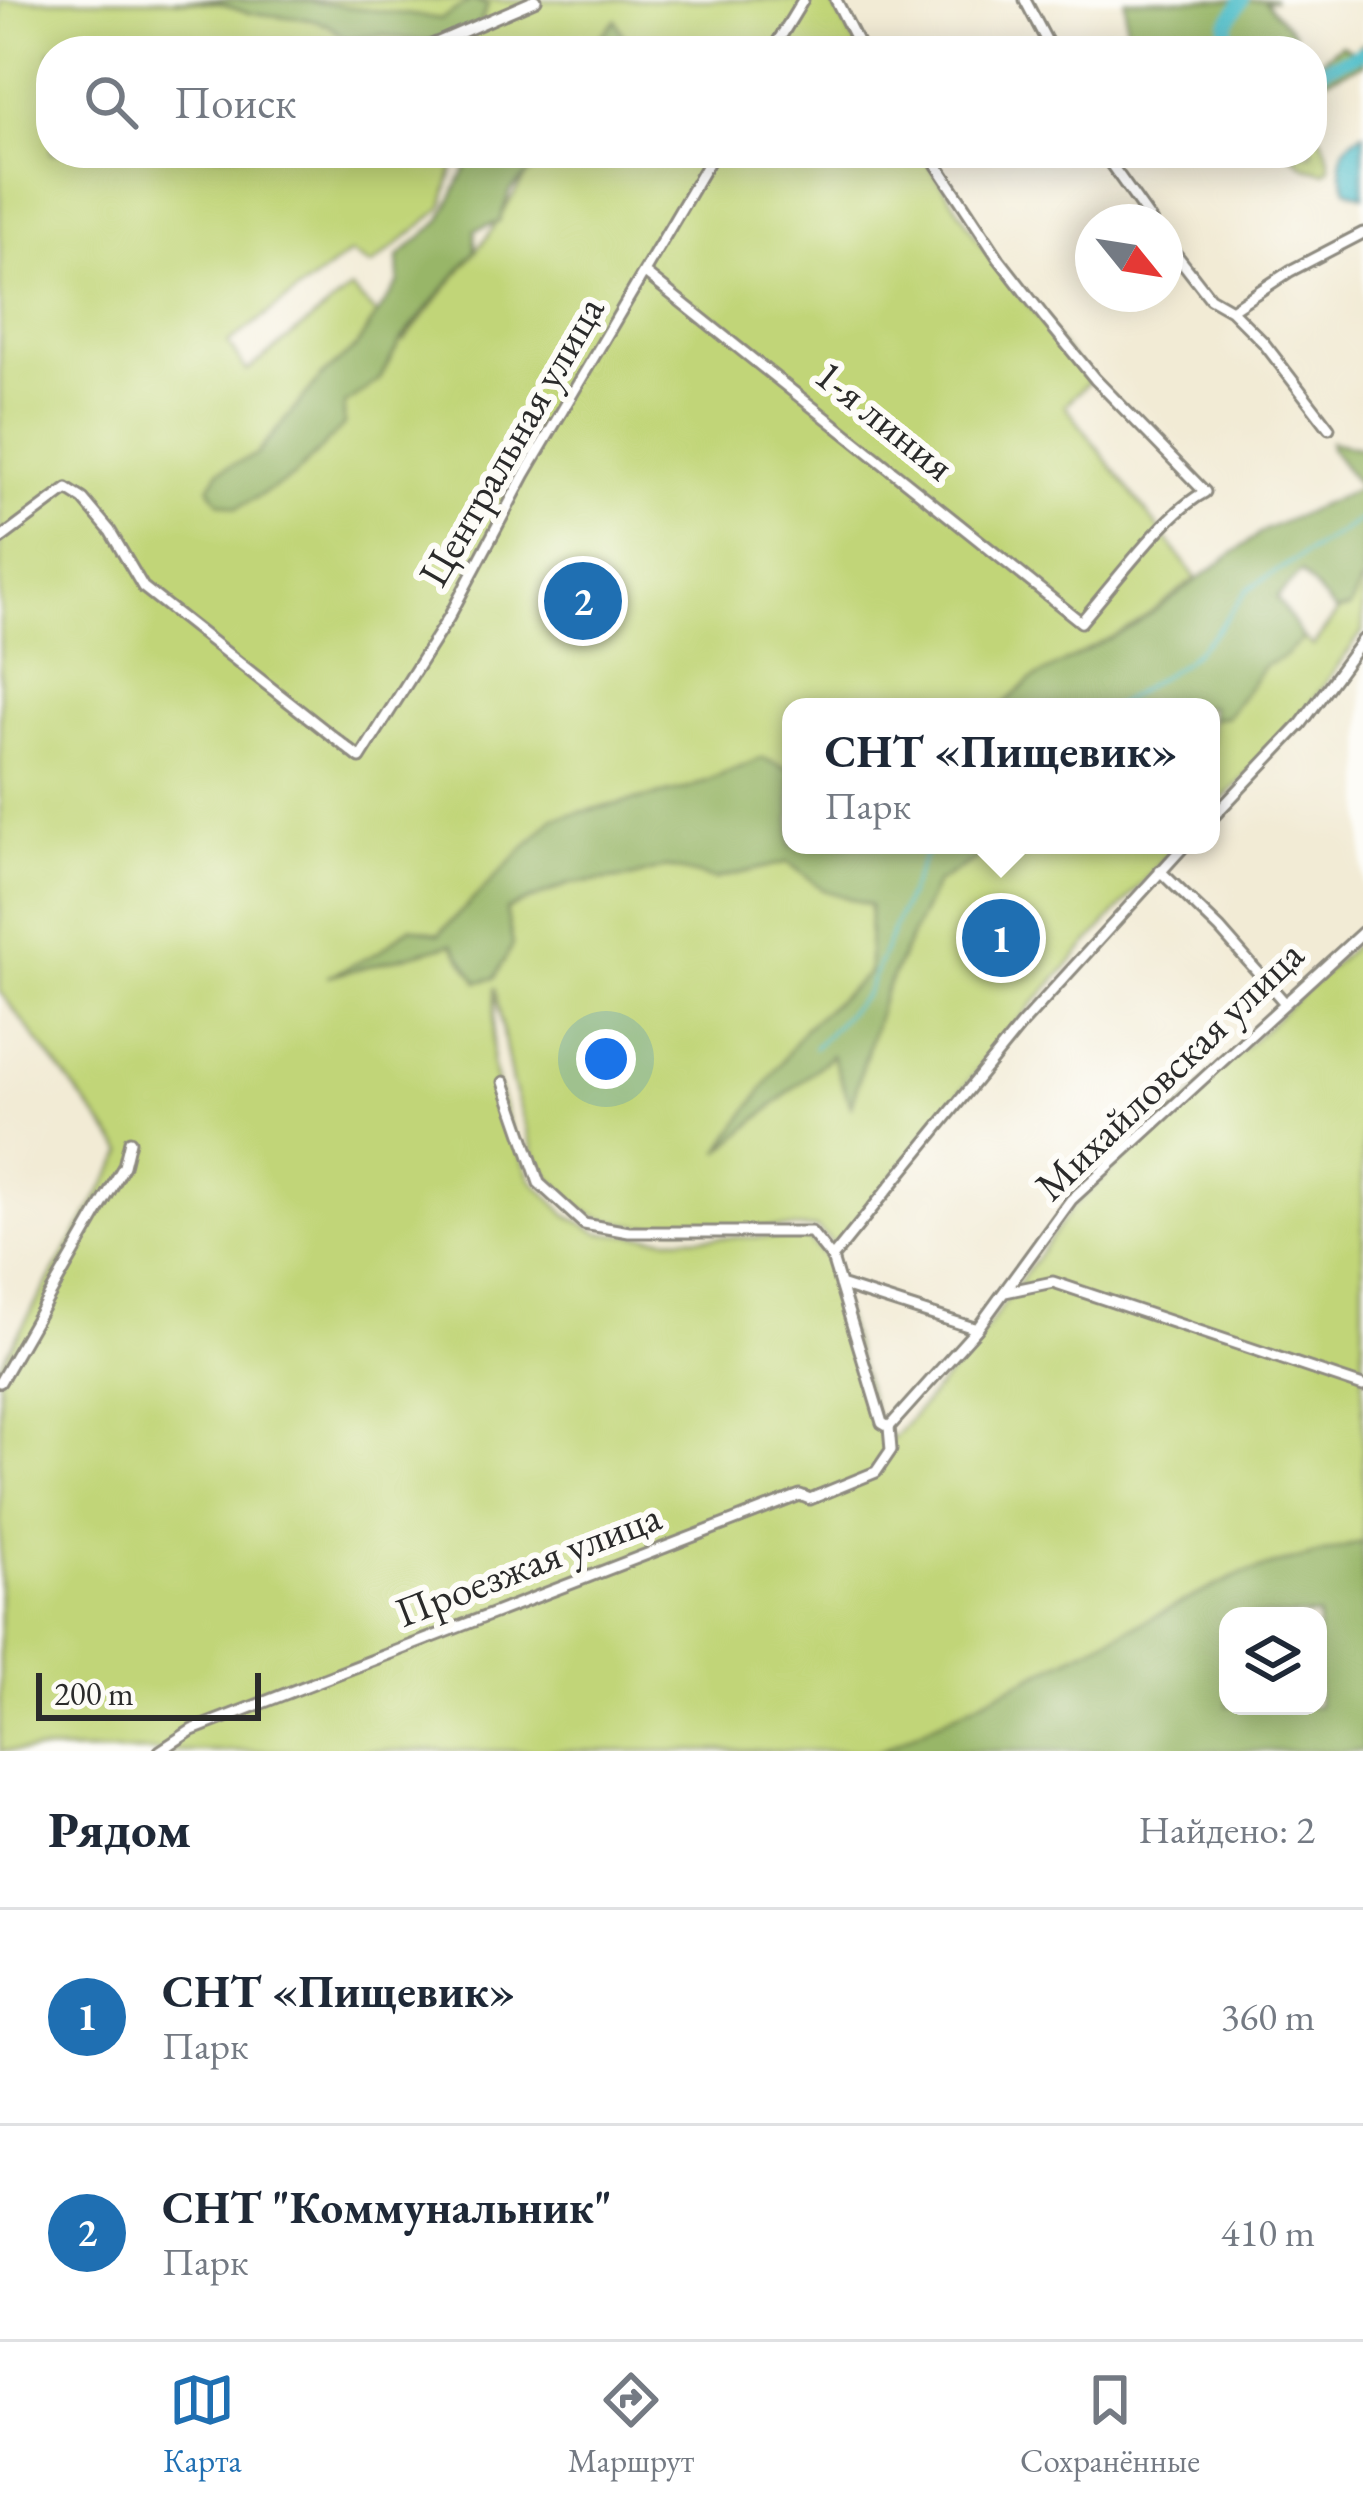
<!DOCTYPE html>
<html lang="ru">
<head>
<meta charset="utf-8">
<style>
	body { margin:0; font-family:"EB Garamond",serif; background:#f2f2f3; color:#1f2937 }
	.controls { position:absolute; right:36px; bottom:36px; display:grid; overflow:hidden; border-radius:24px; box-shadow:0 6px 30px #0003 }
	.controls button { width:108px; height:108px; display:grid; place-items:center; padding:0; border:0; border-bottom:3px solid #e0e1e3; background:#fff; color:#1f2937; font:60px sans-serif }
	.compass { position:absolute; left:1075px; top:204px; width:108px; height:108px; border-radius:50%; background:#fff; box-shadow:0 6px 30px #0003; rotate:120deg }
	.scale { position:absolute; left:36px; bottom:30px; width:225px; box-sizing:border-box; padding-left:12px; border:6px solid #2b2b2b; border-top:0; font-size:33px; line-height:42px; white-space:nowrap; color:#2b2b2b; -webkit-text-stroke:9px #fdfcf7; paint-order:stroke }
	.you { position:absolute; left:606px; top:1059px; width:42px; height:42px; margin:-30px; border:9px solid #fff; border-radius:50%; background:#1a73e8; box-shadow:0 0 0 18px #1a73e833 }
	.badge { display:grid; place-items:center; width:78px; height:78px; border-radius:50%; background:#1f6fb2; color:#fff; font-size:39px; font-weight:700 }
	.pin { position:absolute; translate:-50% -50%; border:6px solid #fff; box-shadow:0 3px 12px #0006 }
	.popup { position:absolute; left:782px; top:698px; width:438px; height:156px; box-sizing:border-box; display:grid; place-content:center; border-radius:24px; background:#fff; filter:drop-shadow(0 3px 9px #0005); font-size:39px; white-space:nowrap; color:#747a83 }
	.popup b { font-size:45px; color:#1f2937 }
	.popup::after { content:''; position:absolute; left:50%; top:100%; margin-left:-24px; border:24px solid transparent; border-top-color:#fff }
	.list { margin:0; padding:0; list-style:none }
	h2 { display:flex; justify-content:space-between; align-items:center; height:156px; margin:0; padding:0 48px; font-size:51px }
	h2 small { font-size:39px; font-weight:400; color:#747a83 }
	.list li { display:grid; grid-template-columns:78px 1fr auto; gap:36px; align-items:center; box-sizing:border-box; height:216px; padding:0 48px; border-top:3px solid #e0e1e3 }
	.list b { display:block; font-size:45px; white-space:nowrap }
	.list p { margin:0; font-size:39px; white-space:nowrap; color:#747a83 }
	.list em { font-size:39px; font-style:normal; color:#747a83 }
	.icon { flex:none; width:66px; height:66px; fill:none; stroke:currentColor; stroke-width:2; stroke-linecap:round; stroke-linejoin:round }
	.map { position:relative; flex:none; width:1363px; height:1751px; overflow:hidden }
	.search { position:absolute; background:#fff; box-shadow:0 6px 30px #0003; left:36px; right:36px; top:36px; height:132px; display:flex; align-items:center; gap:30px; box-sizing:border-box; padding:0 42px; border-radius:48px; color:#747a83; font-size:45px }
	.sheet { height:588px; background:#fff }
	nav { display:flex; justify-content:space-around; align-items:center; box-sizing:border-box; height:168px; border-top:3px solid #e0e1e3; background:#fff; font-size:33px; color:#747a83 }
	nav a { display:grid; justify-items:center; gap:6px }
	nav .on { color:#1f6fb2 }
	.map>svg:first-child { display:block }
	.green { fill:#c1d578; stroke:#768052; stroke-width:3 }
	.forest { fill:#98b668; stroke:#62704a; stroke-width:3; fill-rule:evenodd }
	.water { fill:#52bfca; stroke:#3e757a; stroke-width:3 }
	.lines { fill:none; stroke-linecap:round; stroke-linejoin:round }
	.stream { stroke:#52bfca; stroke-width:3 }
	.river { stroke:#52bfca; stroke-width:14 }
	.minor-casing { stroke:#8e8b80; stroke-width:15 }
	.minor { stroke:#fff; stroke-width:9 }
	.labels { text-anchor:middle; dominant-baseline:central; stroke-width:12; stroke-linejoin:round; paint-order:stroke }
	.street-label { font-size:42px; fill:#2b2b2b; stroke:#fdfcf7 }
</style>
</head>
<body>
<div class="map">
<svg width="1363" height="1751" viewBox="0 0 1363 1751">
	<rect width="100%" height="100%" fill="#fdfcf7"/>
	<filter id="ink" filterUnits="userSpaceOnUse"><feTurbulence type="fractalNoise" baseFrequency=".00833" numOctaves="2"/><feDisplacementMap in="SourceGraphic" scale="24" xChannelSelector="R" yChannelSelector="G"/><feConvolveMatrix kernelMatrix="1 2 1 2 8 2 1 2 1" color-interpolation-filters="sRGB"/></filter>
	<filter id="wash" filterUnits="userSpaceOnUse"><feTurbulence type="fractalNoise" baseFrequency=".004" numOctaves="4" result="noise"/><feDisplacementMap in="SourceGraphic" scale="48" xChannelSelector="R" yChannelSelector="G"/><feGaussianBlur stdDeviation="2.7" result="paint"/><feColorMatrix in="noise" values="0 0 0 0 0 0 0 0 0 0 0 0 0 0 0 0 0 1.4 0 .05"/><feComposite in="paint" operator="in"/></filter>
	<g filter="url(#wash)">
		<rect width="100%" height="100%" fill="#f2ebd5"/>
		<path class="green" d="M0,0H831L861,51H51V153H468L455,161L442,208L371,266L350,253L228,343L247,371L351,289L404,341L487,237L540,153H922L982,246L1090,381L1065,405L1196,578L1135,625L1031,680L1001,707H791V770L762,758L690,788L554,818L439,934L335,974L452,944L478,982L506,910L569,884L633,877L667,866L715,879L788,862L824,890L870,905L869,973L805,1028L724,1148L832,1055L851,1104L884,994L936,883L1000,845H1177L1006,1034L837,1248L817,1228L641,1226L603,1219L582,1210L548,1176L535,1156L512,1083L495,987L492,1064L510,1130L531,1179L566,1215L600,1233L666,1238L806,1237L827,1259L879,1427L893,1439L974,1346L1072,1208L1363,937V1542L1241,1574L879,1751H0V1365L124,1152L0,992Z
			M1312,128C1325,139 1328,150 1330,167L1325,172L1305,167L1289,153H1312Z
			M1363,577V631L1294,727L1211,811V719L1227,717L1264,666L1284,656L1297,632L1313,646Z"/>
		<path class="forest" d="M174,0H297L441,19L471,0L488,5L479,26L446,39L419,41L382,35L346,39L329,25L307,19L249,13L219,3Z
			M1125,0H1275L1265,2L1294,33L1292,51H1128Z
			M616,20L627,44L623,51H587Z
			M1341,44L1353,51L1363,44V64L1312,85V61L1318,63Z
			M478,153H527L533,170L510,190L499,222L475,230V251L401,340L379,380L344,405V425L293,477L237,508L219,502L209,487L219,471L257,454L323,375L355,348L399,282L398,257L441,220L468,164Z
			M1330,442L1363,449V578L1350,608L1336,612L1301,572L1277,598L1303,639L1283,657L1264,666L1227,717L1211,719V707H1001L1031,680L1135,625L1265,530L1360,488L1330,448Z
			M762,758L791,770V845H1000L936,883L884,994L851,1106L832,1055L719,1152L805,1028L869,973L870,905L824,890L788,862L715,879L666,867L633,877L569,884L506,910L513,944L495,978L478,982L452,944L327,977L379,952L410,927L439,934L554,818L690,788Z
			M1363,1542V1751H879L1241,1574ZM1228,1616H1318V1706H1228Z"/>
		<path class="water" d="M1363,133V196L1347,189C1337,166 1338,144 1363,133Z"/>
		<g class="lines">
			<path class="stream" d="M1113,707L1183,663L1215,633L1248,589L1363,518
				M814,1048L866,994L929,845"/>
			<path class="river" d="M1227,51V24L1242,0
				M1312,73L1363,52"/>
		</g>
	</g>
	<g filter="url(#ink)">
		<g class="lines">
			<defs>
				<path id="minor" d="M836,0L862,51
					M1025,0L1052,51
					M418,51L536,0
					M772,51L803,0
					M1103,153L1152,222
					M1165,240L1210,298L1231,310L1263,342L1329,428
					M645,273L1081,622C1113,585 1165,513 1205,492L1095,379L1045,318L999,259L929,153
					M1231,310L1290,271L1363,233
					M0,539L67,489L83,499L110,531L143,587L360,758L449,617L525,474L714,153
					M1211,819L1301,724L1363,640
					M1160,871L1220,929L1285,1003
					M504,1082L539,1183L584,1224L629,1232H811L832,1258
					M840,1285L977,1329
					M1005,1292L1053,1282L1363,1386
					M0,1382L124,1166L130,1141
					M889,1427L977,1329L1071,1200L1363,932
					M160,1751L192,1730L800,1495L810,1499L876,1472L891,1450L889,1427L882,1423L832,1258L1021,1025L1185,845"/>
			</defs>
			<use href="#minor" class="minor-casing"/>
			<use href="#minor" class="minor"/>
		</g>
	</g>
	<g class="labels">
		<g class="street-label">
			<text transform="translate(885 420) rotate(39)">1-я линия</text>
			<text transform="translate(511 441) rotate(-60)">Центральная улица</text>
			<text transform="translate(1169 1070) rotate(-44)">Михайловская улица</text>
			<text transform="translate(528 1564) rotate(-21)">Проезжая улица</text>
		</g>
	</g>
</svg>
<div class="controls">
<button><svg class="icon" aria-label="layers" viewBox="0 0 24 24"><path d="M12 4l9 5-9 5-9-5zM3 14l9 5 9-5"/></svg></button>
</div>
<svg class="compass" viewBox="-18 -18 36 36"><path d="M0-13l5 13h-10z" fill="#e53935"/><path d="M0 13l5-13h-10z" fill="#747a83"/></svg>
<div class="scale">200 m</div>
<div class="you"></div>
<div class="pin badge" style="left:1001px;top:938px">1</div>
<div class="popup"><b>СНТ «Пищевик»</b>Парк</div>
<div class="pin badge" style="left:583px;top:601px">2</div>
<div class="search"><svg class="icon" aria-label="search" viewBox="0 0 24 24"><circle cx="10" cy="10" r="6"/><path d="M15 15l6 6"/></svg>Поиск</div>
</div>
<section class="sheet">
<h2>Рядом<small>Найдено: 2</small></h2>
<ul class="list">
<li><span class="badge">1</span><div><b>СНТ «Пищевик»</b><p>Парк</p></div><em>360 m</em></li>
<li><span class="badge">2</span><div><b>СНТ &quot;Коммунальник&quot;</b><p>Парк</p></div><em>410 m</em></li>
</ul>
</section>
<nav>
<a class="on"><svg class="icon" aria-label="map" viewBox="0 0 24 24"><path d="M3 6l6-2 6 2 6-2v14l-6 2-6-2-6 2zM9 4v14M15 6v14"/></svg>Карта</a>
<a><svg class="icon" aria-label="directions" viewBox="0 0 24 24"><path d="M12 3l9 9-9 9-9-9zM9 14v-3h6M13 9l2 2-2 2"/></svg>Маршрут</a>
<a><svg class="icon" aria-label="saved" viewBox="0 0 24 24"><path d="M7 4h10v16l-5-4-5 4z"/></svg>Сохранённые</a>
</nav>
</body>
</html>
